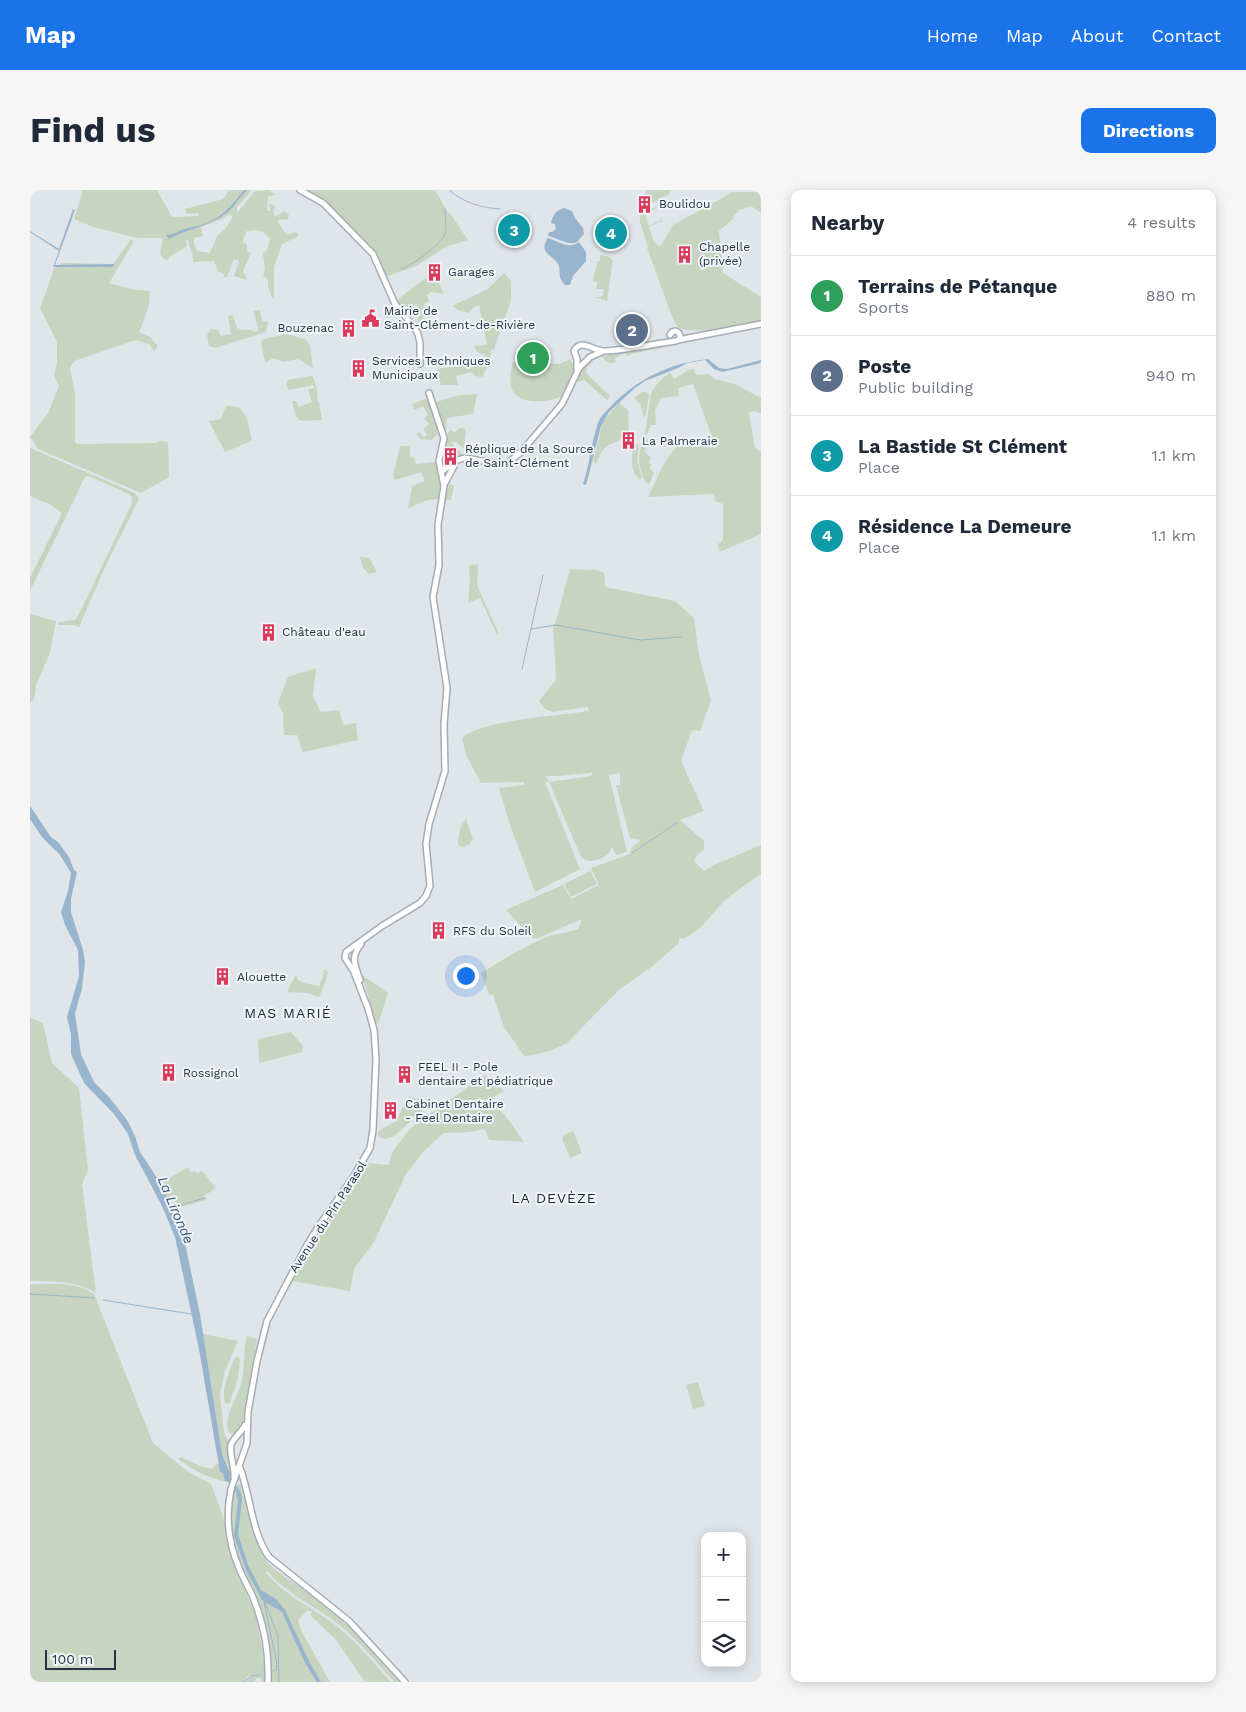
<!DOCTYPE html>
<html lang="en">
<head>
<meta charset="utf-8">
<style>
	body { margin:0; font-family:"Work Sans",sans-serif; background:#f6f6f7; color:#1f2937 }
	.controls { position:absolute; right:15px; bottom:15px; display:grid; overflow:hidden; border-radius:10px; box-shadow:0 2px 12px #0003 }
	.controls button { width:45px; height:45px; display:grid; place-items:center; padding:0; border:0; border-bottom:1px solid #e0e1e3; background:#fff; color:#1f2937; font:25px sans-serif }
	.scale { position:absolute; left:15px; bottom:12px; width:71px; box-sizing:border-box; padding-left:5px; border:2px solid #273343; border-top:0; font-size:14px; line-height:18px; white-space:nowrap; color:#273343; -webkit-text-stroke:4px #f0f3f7; paint-order:stroke }
	.you { position:absolute; left:435px; top:785px; width:18px; height:18px; margin:-12px; border:4px solid #fff; border-radius:50%; background:#1a73e8; box-shadow:0 0 0 8px #1a73e833 }
	.badge { display:grid; place-items:center; width:32px; height:32px; border-radius:50%; background:#1a73e8; color:#fff; font-size:16px; font-weight:700 }
	.pin { position:absolute; translate:-50% -50%; border:2px solid #fff; box-shadow:0 1px 5px #0006 }
	.list { margin:0; padding:0; list-style:none }
	h2 { display:flex; justify-content:space-between; align-items:center; height:65px; margin:0; padding:0 20px; font-size:21px }
	h2 small { font-size:16px; font-weight:400; color:#747a83 }
	.list li { display:grid; grid-template-columns:32px 1fr auto; gap:15px; align-items:center; box-sizing:border-box; height:80px; padding:0 20px; border-top:1px solid #e0e1e3 }
	.list b { display:block; font-size:19px; white-space:nowrap }
	.list p { margin:0; font-size:16px; white-space:nowrap; color:#747a83 }
	.list em { font-size:16px; font-style:normal; color:#747a83 }
	.icon { flex:none; width:28px; height:28px; fill:none; stroke:currentColor; stroke-width:2; stroke-linecap:round; stroke-linejoin:round }
	.map { position:relative; flex:none; width:731px; height:1492px; overflow:hidden; border-radius:10px }
	header { display:flex; align-items:center; gap:30px; box-sizing:border-box; height:70px; padding:0 25px; background:#1a73e8; color:#fff }
	header strong { font-size:24px }
	nav { display:flex; gap:28px; margin-inline-start:auto; font-size:18px }
	.intro { display:flex; align-items:center; justify-content:space-between; box-sizing:border-box; height:120px; padding:0 30px }
	h1 { margin:0; font-size:35px }
	.button { padding:12px 22px; border-radius:10px; background:#1a73e8; color:#fff; font-size:18px; font-weight:700 }
	main { display:flex; gap:30px; padding:0 30px }
	aside { flex:1; background:#fff; border-radius:10px; box-shadow:0 2px 12px #0003 }
	.map>svg:first-child { display:block }
	.green { fill:#c7d5c0; fill-rule:evenodd }
	.water { fill:#98b5cd }
	.lines { fill:none; stroke-linecap:round; stroke-linejoin:round }
	.stream { stroke:#98b5cd; stroke-width:1 }
	.secondary-casing { stroke:#a5acb5; stroke-width:8 }
	.secondary { stroke:#fff; stroke-width:5 }
	.labels { text-anchor:middle; dominant-baseline:central; stroke-width:4; stroke-linejoin:round; paint-order:stroke }
	.poi-label { font-size:12px; fill:#273343; stroke:#f0f3f7; text-anchor:start }
	.street-label { font-size:12px; fill:#273343; stroke:#f0f3f7 }
	.neighbourhood-label { font-size:14px; letter-spacing:1px; fill:#192434; stroke:#f0f3f7 }
	.water-label { font-size:14px; font-style:italic; fill:#2e547b; stroke:#f0f3f7 }
</style>
</head>
<body>
<header>
<strong>Map</strong>
<nav><a>Home</a><a>Map</a><a>About</a><a>Contact</a></nav>
</header>
<div class="intro"><h1>Find us</h1><a class="button">Directions</a></div>
<main>
<div class="map">
<svg width="731" height="1492" viewBox="0 0 731 1492">
	<rect width="100%" height="100%" fill="#e0e5ea"/>
	<path class="green" d="M53,0H127L142,27L168,26V23L156,24L155,19L193,9L199,0H222L207,17V23L225,1L240,0L245,5L238,6L237,21H240L239,14L245,15V19L243,22L245,26L255,21L259,25L258,29L254,30L252,29L247,31L257,45L266,42L269,46L252,54L244,77V108H242L238,97V89L233,86L235,79L233,64L237,60L240,49C233,40 229,39 217,41L212,52L217,55V61L221,63L213,81L217,90L204,86L209,71L204,69L197,87H194V84L188,81L184,71L163,72L162,63L158,50H156L157,56L139,67L138,70L134,69L130,64L133,48H108L63,37L44,29ZM198,25L203,26L196,38L187,46L180,63L167,61L164,54V48L173,46L171,37L192,29Z
		M275,0H405L418,23H420L438,50L418,56L384,77L358,86L354,84L348,70L293,11Z
		M617,0H643L639,2L640,4L612,18Z
		M703,2H731V23L721,16L709,20L703,27V29L689,41L693,83L731,107V131L675,141L655,140L649,138L645,133L640,121L617,58L618,57L610,32V26L625,17L627,23L625,19L615,25L619,36L631,30L630,26L633,34L631,31L619,37L624,52L630,57L643,35Z
		M101,49L104,51L79,93L106,100L119,101C122,114 114,130 109,142L120,147L128,156L124,161L119,154L105,150L47,170L42,174L40,178L45,204V252L47,254L126,253L130,251L138,252L139,287L111,303L8,259C4,255 4,251 0,247L18,223L29,196L24,185L27,174V152L10,118L24,79L31,73L83,74Z
		M570,65L577,66L583,70L577,111L565,107H571L573,105L574,99H566L567,92H563L565,80L566,79L567,71H570Z
		M474,83L481,91V111L464,159L461,160L460,172L452,187L445,186L442,182L426,186L428,195H411L407,179L456,171L455,165L447,162L444,156L457,155L449,115L444,117L439,123L430,121L422,116L458,99Z
		M402,87L409,93L414,104L401,102L397,105L399,111L394,114L395,118L392,134L387,132L390,120L386,114L375,121L367,110L394,89Z
		M230,120L232,131L238,132L236,142L185,158L179,156L177,145L180,139L188,140L191,146L201,144L198,126L203,125L207,138L212,140H222L223,142L228,141V137L223,121Z
		M257,144L275,149L280,155L283,178L268,169L253,172L243,168L235,173L231,152L234,149Z
		M634,156L635,157C622,161 607,161 597,166L595,163L585,168L586,172C580,174 575,173 572,166Z
		M491,163L515,164V173L529,174L540,169C549,181 542,193 537,206C531,206 527,209 521,210C490,215 473,205 483,172H491Z
		M561,169L563,172L557,177L556,183L580,206L577,210L554,190L549,192L546,190L552,177Z
		M664,179L666,185L679,184L685,189L707,195L731,208V224L724,221L719,223L725,258L731,262V344L690,362L687,355L693,350V314L685,311L684,304L618,307C627,291 639,251 660,252C669,252 675,257 684,258L685,256L663,194L648,198L649,206L631,208L625,220L626,235H621L615,248L625,254L624,257L617,256L614,262L621,267L619,272L621,274L620,279L624,283L619,294L615,292L609,274V265L616,237L621,203C626,195 632,187 640,183L644,189L658,180Z
		M281,186L283,187C286,195 289,203 287,212H289L292,230L271,231L266,227L262,211H266L269,217L282,212L278,199L284,198L283,195L259,200L256,195L258,190Z
		M612,202H617L619,205L616,224L614,228L610,214L604,208Z
		M447,204L443,224L417,228L416,242L414,243L403,213L429,205Z
		M398,208L409,239L407,241L408,244L401,250L390,249L386,244L389,242L394,247L397,245L393,239L399,234L394,228L398,225L393,216L384,220L382,214Z
		M589,213L598,220L599,241L594,248L577,256L572,261L566,274L563,272L573,231Z
		M196,216C218,214 218,234 222,251L195,262L179,231L191,229Z
		M430,238L436,239L434,259L426,252H421L433,265C426,267 419,275 413,275L418,243L420,240L425,242Z
		M605,254L609,255L607,270L612,288L610,289C599,281 601,265 605,254Z
		M370,256H380V266L385,269L386,274L406,272L410,293L424,295L421,310C402,308 395,309 378,319L382,296L395,291L391,282L365,290L363,285Z
		M0,258L105,303L109,309L77,373L49,437L44,435H28L29,432L45,430L50,422L102,313V308L99,304L58,286L55,287L0,401V388L32,323L21,315L0,306Z
		M330,367L339,368L347,382L339,384L333,378Z
		M448,374L447,395L469,444L467,445L450,408L438,413L440,390L439,375Z
		M540,379L567,380L574,383L575,397L645,411L664,428L669,465L681,511L670,541L662,540L651,571L674,621L650,630L674,651V660L668,664L664,671L674,681L684,675L731,655V684C720,692 709,699 699,707C682,721 674,741 652,749L649,747V753L623,776L590,799L537,853C525,860 509,865 494,866L474,837L463,805L459,804L451,783C473,770 494,756 517,747C527,743 538,743 548,739L552,729L508,748H502L476,720L533,695L541,709L569,695L561,678L600,664L602,657L611,650L600,648L586,595H590V583L579,585L597,662L586,665L582,657C579,668 560,676 551,667L519,592H515L550,679L505,702L479,632L469,598L494,595V592L451,593L436,565L432,548C451,530 529,526 558,521L560,526L558,517L522,522L515,519L509,511L526,490L523,436L526,431ZM563,581L561,586L519,592L516,586H528L560,583Z
		M0,424L26,431L20,463L6,495L4,510L0,512Z
		M286,478L283,507L291,522L309,520L313,535L326,533L328,550L273,562L267,545H254L253,523L248,513L258,487Z
		M436,629L443,649L439,655L431,657L428,655C428,647 430,634 436,629Z
		M560,681L567,694L541,707L534,694Z
		M294,779L298,782L296,791L289,807L277,803L257,802L266,784L268,790L274,793L289,796L293,787Z
		M332,785L358,803L348,834L346,833Z
		M0,827L13,833L22,873L49,898L58,980L52,994L66,1103C46,1090 22,1092 0,1091Z
		M261,842L273,856L272,862L229,873L228,849Z
		M455,885L474,901L457,911C474,919 483,937 494,952L459,950L455,939L439,942L414,943L395,960L376,984L344,1052L324,1079L320,1101L262,1091L300,1028L337,973L358,975L363,961L379,940L391,930Z
		M379,906C389,912 401,908 412,911L382,927V930L364,946L354,949L349,947L347,942L366,931Z
		M543,941L552,963L540,968L532,949L534,945Z
		M158,977L161,982L166,981L167,983L172,981L186,998L174,1006L177,1010L148,1018L144,1009L139,1011L131,994L134,993V991Z
		M0,1094C22,1095 45,1090 64,1104L123,1253L157,1281L181,1294L193,1326L201,1367L227,1429L234,1471V1492H231V1488H226L225,1492H214L220,1487L219,1486L212,1492H0Z
		M173,1144L208,1151L195,1181L190,1205L194,1243L198,1250L204,1283L199,1281L192,1264Z
		M217,1146L227,1149L213,1236C209,1242 207,1245 199,1243C192,1228 207,1209 211,1194C215,1178 213,1162 217,1146Z
		M209,1166L210,1171L208,1188L200,1213L196,1214C189,1205 200,1179 204,1169Z
		M668,1192L675,1216L663,1219L656,1195Z
		M151,1267L170,1276L182,1279L187,1273L201,1287L199,1292C180,1289 164,1281 148,1269Z
		M208,1294H210L212,1297C217,1319 223,1338 231,1359C234,1365 233,1367 238,1373C252,1387 272,1397 288,1409C319,1434 343,1462 369,1492H364C346,1472 329,1451 308,1434C283,1415 258,1405 237,1381L236,1383C256,1406 280,1416 304,1434C325,1450 343,1472 361,1492H335L306,1450L280,1425L282,1422L278,1420L268,1430L271,1440L300,1492H242L236,1442L225,1405L210,1375L202,1349L201,1312Z"/>
	<path class="water" d="M214,0H217C210,6 206,15 199,21C181,36 159,38 139,49L136,45C144,45 148,41 155,39C163,36 171,36 179,32C193,26 204,13 214,0Z
		M534,18L542,21L545,28L553,38L554,44L546,53C535,54 529,49 518,46L519,42H522L526,39L525,34L521,33C523,25 526,20 534,18Z
		M43,19L45,20L25,75L84,74L83,77H23L29,61L0,42V41L29,59Z
		M518,48C529,51 538,60 549,52L556,62V71L543,86L540,95H535C527,86 531,86 529,76C525,65 507,64 518,48Z
		M678,169L689,178L697,179L731,170V173L692,182L684,179L675,170L657,173L648,178L615,191L605,198L579,222L571,236L556,295L553,294C560,274 561,253 568,233C570,226 577,221 582,215C609,188 640,173 678,169Z
		M0,616L21,647L28,652L39,667L44,680L47,682L41,709V722L53,760L55,772L52,798L45,824L51,864L64,892L79,907L97,930L105,946L110,962L133,997L156,1058L170,1124L192,1264L199,1281L202,1283L201,1287L211,1303L212,1310L208,1345L219,1377L231,1400L246,1409L255,1420L279,1471L291,1492H287L275,1473L252,1422L232,1410L216,1380L204,1346L208,1310L206,1302L200,1293L195,1291L193,1283L190,1282L169,1159L145,1047L131,1014L105,965L98,944L84,924L54,893L41,864V844L37,827L49,786L48,760L35,735L31,722L38,701L41,683L30,665L12,647L0,629Z"/>
	<g class="lines">
		<path class="stream" d="M419,0C434,13 452,18 470,19
			M371,79C381,77 412,53 415,44C417,35 415,28 415,19
			M501,439L526,435L610,450L651,447
			M492,479L513,385
			M602,663L647,633
			M139,1018L175,1008
			M0,1104L65,1108
			M73,1110L161,1124
			M234,1412L247,1474L246,1480L243,1481
			M235,1412L248,1446L249,1492
			M213,1492L222,1486L230,1485"/>
		<defs>
			<path id="secondary" d="M270,0L293,13L343,64L365,114L384,137L388,144L390,153V174
				M648,150L731,134
				M547,180V169L544,161C551,147 564,162 575,161C599,160 622,154 646,151L649,150L650,146L649,143L646,141L642,142L640,145
				M411,282L425,271L434,268L465,273H478L491,262L532,214L549,178L560,167L574,161
				M415,293L424,276
				M330,790C325,775 320,768 331,754
				M337,816L324,782L315,768L316,762L352,736L390,713L396,706L400,696L396,654L399,634L415,581L414,534L417,498L403,407L409,375L408,335L414,296L409,271L414,248L399,203
				M210,1278C221,1307 221,1341 239,1367L319,1431L375,1492
				M204,1288C205,1277 199,1263 201,1255C203,1248 212,1242 215,1235
				M202,1296C195,1324 198,1352 209,1378C213,1389 220,1399 224,1410C234,1435 239,1464 238,1492
				M201,1299L217,1253L218,1222L227,1171L237,1131L277,1055L288,1037L324,986L340,958L343,940L346,869L344,840L337,815"/>
		</defs>
		<use href="#secondary" class="secondary-casing"/>
		<use href="#secondary" class="secondary"/>
	</g>
	<defs>
		<symbol id="building-bare" viewBox="-9 -9 18 18"><path d="M-4-6H4V6H1V3H-1V6H-4ZM-2.5-4.3h1.7v1.8h-1.7ZM.8-4.3h1.7v1.8H.8ZM-2.5-1h1.7V.8h-1.7ZM.8-1h1.7V.8H.8Z" fill="#d93b5c" stroke="#f0f3f7" stroke-width="2.5" paint-order="stroke"/></symbol>
		<symbol id="civic-bare" viewBox="-9 -9 18 18"><path d="M-.6-6.5H3V-4.5H.6V-3L4-1V1h2V6H-6V1h2V-1L-.6-3ZM-1.2 2.5V6h2.4V2.5Z" fill="#d93b5c" stroke="#f0f3f7" stroke-width="2.5" paint-order="stroke"/></symbol>
	</defs>
	<g fill-rule="evenodd">
		<use href="#building-bare" x="602" y="2" width="25" height="25"/>
		<use href="#building-bare" x="642" y="52" width="25" height="25"/>
		<use href="#building-bare" x="392" y="70" width="25" height="25"/>
		<use href="#civic-bare" x="328" y="116" width="25" height="25"/>
		<use href="#building-bare" x="306" y="126" width="25" height="25"/>
		<use href="#building-bare" x="316" y="166" width="25" height="25"/>
		<use href="#building-bare" x="586" y="238" width="25" height="25"/>
		<use href="#building-bare" x="408" y="254" width="25" height="25"/>
		<use href="#building-bare" x="226" y="430" width="25" height="25"/>
		<use href="#building-bare" x="396" y="728" width="25" height="25"/>
		<use href="#building-bare" x="180" y="774" width="25" height="25"/>
		<use href="#building-bare" x="126" y="870" width="25" height="25"/>
		<use href="#building-bare" x="362" y="872" width="25" height="25"/>
		<use href="#building-bare" x="348" y="908" width="25" height="25"/>
	</g>
	<g class="labels">
		<g class="poi-label">
			<text x="629" y="14">Boulidou</text>
			<text x="669" y="57">Chapelle<tspan x="669" dy="14">(privée)</tspan></text>
			<text x="418" y="82">Garages</text>
			<text x="354" y="121">Mairie de<tspan x="354" dy="14">Saint-Clément-de-Rivière</tspan></text>
			<text x="304" y="138" text-anchor="end">Bouzenac</text>
			<text x="342" y="171">Services Techniques<tspan x="342" dy="14">Municipaux</tspan></text>
			<text x="612" y="251">La Palmeraie</text>
			<text x="435" y="259">Réplique de la Source<tspan x="435" dy="14">de Saint-Clément</tspan></text>
			<text x="252" y="442">Château d'eau</text>
			<text x="423" y="741">RFS du Soleil</text>
			<text x="207" y="787">Alouette</text>
			<text x="388" y="877">FEEL II - Pole<tspan x="388" dy="14">dentaire et pédiatrique</tspan></text>
			<text x="153" y="883">Rossignol</text>
			<text x="375" y="914">Cabinet Dentaire<tspan x="375" dy="14">- Feel Dentaire</tspan></text>
		</g>
		<g class="street-label">
			<text transform="translate(298 1027) rotate(-57)">Avenue du Pin Parasol</text>
		</g>
		<g class="neighbourhood-label">
			<text x="258" y="823">MAS MARIÉ</text>
			<text x="524" y="1008">LA DEVÈZE</text>
		</g>
		<g class="water-label">
			<text transform="translate(146 1020) rotate(67)">La Lironde</text>
		</g>
	</g>
</svg>
<div class="controls">
<button>+</button>
<button>−</button>
<button><svg class="icon" aria-label="layers" viewBox="0 0 24 24"><path d="M12 4l9 5-9 5-9-5zM3 14l9 5 9-5"/></svg></button>
</div>
<div class="scale">100 m</div>
<div class="you"></div>
<div class="pin badge" style="left:503px;top:168px;background:#2e9e5b">1</div>
<div class="pin badge" style="left:602px;top:140px;background:#5c6f8a">2</div>
<div class="pin badge" style="left:484px;top:40px;background:#0f9aa8">3</div>
<div class="pin badge" style="left:581px;top:43px;background:#0f9aa8">4</div>
</div>
<aside>
<h2>Nearby<small>4 results</small></h2>
<ul class="list">
<li><span class="badge" style="background:#2e9e5b">1</span><div><b>Terrains de Pétanque</b><p>Sports</p></div><em>880 m</em></li>
<li><span class="badge" style="background:#5c6f8a">2</span><div><b>Poste</b><p>Public building</p></div><em>940 m</em></li>
<li><span class="badge" style="background:#0f9aa8">3</span><div><b>La Bastide St Clément</b><p>Place</p></div><em>1.1 km</em></li>
<li><span class="badge" style="background:#0f9aa8">4</span><div><b>Résidence La Demeure</b><p>Place</p></div><em>1.1 km</em></li>
</ul>
</aside>
</main>
</body>
</html>
